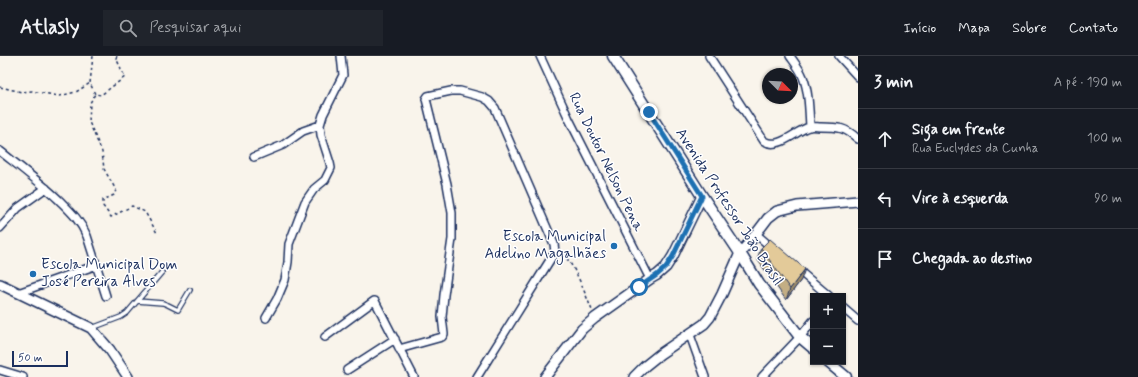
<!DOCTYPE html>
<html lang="pt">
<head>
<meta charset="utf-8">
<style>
	body { margin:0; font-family:Mynerve,sans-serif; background:#20242c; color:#f1f3f6 }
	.controls { position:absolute; right:12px; bottom:12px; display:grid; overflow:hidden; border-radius:0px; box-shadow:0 1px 3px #0004 }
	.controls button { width:36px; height:36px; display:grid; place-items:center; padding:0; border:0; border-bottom:1px solid #363941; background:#171b24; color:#f1f3f6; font:20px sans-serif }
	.compass { position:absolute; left:762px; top:12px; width:36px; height:36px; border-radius:50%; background:#171b24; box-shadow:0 1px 3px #0004; rotate:114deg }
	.scale { position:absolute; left:12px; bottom:10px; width:56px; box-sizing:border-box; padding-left:4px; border:2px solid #1b2f5e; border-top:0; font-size:11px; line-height:14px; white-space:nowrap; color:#1b2f5e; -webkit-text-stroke:3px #fff; paint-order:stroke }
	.stop { position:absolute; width:12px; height:12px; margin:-9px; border:3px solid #1f6fb2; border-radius:50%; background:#fff }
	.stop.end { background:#1f6fb2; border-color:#fff; box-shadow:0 1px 4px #0008 }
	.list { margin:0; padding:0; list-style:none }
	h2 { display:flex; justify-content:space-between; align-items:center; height:52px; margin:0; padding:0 16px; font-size:17px }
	h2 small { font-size:13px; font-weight:400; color:#9ea1a6 }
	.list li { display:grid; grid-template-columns:26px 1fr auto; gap:12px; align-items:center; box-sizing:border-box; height:60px; padding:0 16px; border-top:1px solid #363941 }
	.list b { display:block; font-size:15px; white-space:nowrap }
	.list p { margin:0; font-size:13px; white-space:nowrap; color:#9ea1a6 }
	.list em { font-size:13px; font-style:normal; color:#9ea1a6 }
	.icon { flex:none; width:22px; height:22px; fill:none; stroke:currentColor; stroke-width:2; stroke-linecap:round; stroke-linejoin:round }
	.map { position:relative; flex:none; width:858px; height:321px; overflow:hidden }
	header { display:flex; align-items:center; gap:24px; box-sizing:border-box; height:56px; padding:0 20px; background:#171b24; border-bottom:1px solid #363941 }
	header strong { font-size:19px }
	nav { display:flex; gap:22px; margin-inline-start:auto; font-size:14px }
	.search { width:280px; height:36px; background:#20242c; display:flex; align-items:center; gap:10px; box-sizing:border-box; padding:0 14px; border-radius:0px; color:#9ea1a6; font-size:15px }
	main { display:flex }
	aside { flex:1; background:#171b24 }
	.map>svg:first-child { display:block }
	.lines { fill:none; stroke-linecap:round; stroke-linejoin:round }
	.service-casing { stroke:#1b2f5e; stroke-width:6 }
	.minor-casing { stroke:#1b2f5e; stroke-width:10 }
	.tertiary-casing { stroke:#1b2f5e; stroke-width:12 }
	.secondary-casing { stroke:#1b2f5e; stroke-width:13 }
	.path { stroke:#1b2f5e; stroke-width:1.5; stroke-dasharray:3 3; stroke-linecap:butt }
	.service { stroke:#fff; stroke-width:3.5 }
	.minor { stroke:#fff; stroke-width:7 }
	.tertiary { stroke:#fff; stroke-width:9 }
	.secondary { stroke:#fff; stroke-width:10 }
	.wall { fill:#c3ae84; stroke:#1b2f5e }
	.shaded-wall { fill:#9f8d6b; stroke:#1b2f5e }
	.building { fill:#e3ca99; stroke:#1b2f5e }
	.route { stroke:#1f6fb2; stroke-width:5 }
	.poi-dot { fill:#1f6fb2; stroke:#fff; stroke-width:1.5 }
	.labels { text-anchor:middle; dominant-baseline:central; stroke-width:3; stroke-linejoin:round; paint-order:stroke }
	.street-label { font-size:15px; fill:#1b2f5e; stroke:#fff }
	.poi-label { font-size:15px; fill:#1b2f5e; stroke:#fff; text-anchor:end }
</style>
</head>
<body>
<header>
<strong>Atlasly</strong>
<div class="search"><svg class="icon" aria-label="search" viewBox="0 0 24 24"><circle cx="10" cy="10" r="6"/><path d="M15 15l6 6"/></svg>Pesquisar aqui</div>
<nav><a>Início</a><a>Mapa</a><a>Sobre</a><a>Contato</a></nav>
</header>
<main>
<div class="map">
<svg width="858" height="321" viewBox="0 0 858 321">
	<rect width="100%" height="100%" fill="#f9f4eb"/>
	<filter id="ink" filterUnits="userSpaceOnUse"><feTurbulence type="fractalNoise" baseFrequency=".025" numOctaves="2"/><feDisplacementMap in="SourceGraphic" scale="8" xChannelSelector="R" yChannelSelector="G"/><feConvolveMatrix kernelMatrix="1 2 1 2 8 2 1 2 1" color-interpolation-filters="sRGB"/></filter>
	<g filter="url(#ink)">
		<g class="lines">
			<defs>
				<path id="service" d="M137,245L163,247L168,249L178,254L190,234
					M92,272L121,261L127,257L162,216"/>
				<path id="minor" d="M540,0L569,63L650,223
					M709,0L764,85C779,94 795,75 809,71C813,70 817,71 821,71C838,71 845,71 858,83
					M790,0C795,7 800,13 803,21C809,36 809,54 810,71
					M839,0L858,21
					M0,95C20,111 40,126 59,144C71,156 80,164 87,180L106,240
					M254,101L283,89L303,75L320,69
					M0,172L18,152L46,132
					M756,178L772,192
					M797,213L829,240
					M18,237L97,209
					M843,252L858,265
					M266,262L277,243L285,224L288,206L289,188L305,146L314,133L325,124L331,112L330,107L321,79L320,69L323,59L343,19L341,0
					M690,279L705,321
					M325,281L374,245H375L414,321
					M399,293L442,281L444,278L442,261L444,239L452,183V157L447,128L426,43L428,40L451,35H460L482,41L489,45L495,52L554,188L555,196L477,321
					M0,314L23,321
					M347,314L395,283
					M762,321L800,281L813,265"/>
				<path id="tertiary" d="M0,228L91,272L110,294L128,321
					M545,321L582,273L595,262L650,223L657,219L666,211L673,200L702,140
					M634,321L645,310L660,298L704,268L710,261L722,238L740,197L749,187L768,162L777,155L797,150L858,145"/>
				<path id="secondary" d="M613,0L702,140L740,197L759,228L800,281L813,292
					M828,306L846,321"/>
			</defs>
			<use href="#service" class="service-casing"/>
			<use href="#minor" class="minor-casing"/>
			<use href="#tertiary" class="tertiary-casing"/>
			<use href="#secondary" class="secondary-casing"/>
			<path class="path" d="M93,0L90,27L95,38
				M117,0L116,2L125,21L101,39L95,38L90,47L89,66L102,96L104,113L116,134L114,139L103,144V150L111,161L132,150L145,156L157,177
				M0,31L22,36L32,35L59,40L76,36L90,27
				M562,199C573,203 587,243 592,254"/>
			<use href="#service" class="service"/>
			<use href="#minor" class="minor"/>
			<use href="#tertiary" class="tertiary"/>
			<use href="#secondary" class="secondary"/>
		</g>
		<path class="wall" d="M761,192L801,224L786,244L757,203Z"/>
		<path class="shaded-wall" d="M805,213L801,224L786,244L790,233Z"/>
		<path class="building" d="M770,183L805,213L790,233L761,192Z"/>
	</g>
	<g class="lines" filter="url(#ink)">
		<path class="route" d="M639,231L657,219L666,211L673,200L702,140L649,56"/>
	</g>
	<g class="poi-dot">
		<circle cx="614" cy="190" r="4"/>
		<circle cx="33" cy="218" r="4"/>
	</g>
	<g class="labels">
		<g class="street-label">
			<text transform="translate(606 106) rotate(64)">Rua Doutor Nelson Pena</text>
			<text transform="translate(729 151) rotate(57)">Avenida Professor João Brasil</text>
		</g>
		<g class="poi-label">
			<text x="606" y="181">Escola Municipal<tspan x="606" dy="17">Adelino Magalhães</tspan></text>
			<text x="41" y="209" text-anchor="start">Escola Municipal Dom<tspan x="41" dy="17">José Pereira Alves</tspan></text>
		</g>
	</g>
</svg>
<div class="controls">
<button>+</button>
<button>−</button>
</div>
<svg class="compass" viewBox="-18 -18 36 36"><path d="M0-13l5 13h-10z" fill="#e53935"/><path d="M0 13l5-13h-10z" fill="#9ea1a6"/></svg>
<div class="scale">50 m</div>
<div class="stop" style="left:639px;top:231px"></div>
<div class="stop end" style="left:649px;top:56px"></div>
</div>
<aside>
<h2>3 min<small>A pé · 190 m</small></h2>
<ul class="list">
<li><svg class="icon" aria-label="ahead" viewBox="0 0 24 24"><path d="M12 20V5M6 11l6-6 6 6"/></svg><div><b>Siga em frente</b><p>Rua Euclydes da Cunha</p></div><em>100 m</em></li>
<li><svg class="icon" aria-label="left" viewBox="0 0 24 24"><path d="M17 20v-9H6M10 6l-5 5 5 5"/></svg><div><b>Vire à esquerda</b></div><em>90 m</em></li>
<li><svg class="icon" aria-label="arrive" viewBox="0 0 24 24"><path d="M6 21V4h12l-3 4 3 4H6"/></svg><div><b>Chegada ao destino</b></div></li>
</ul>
</aside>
</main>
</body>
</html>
